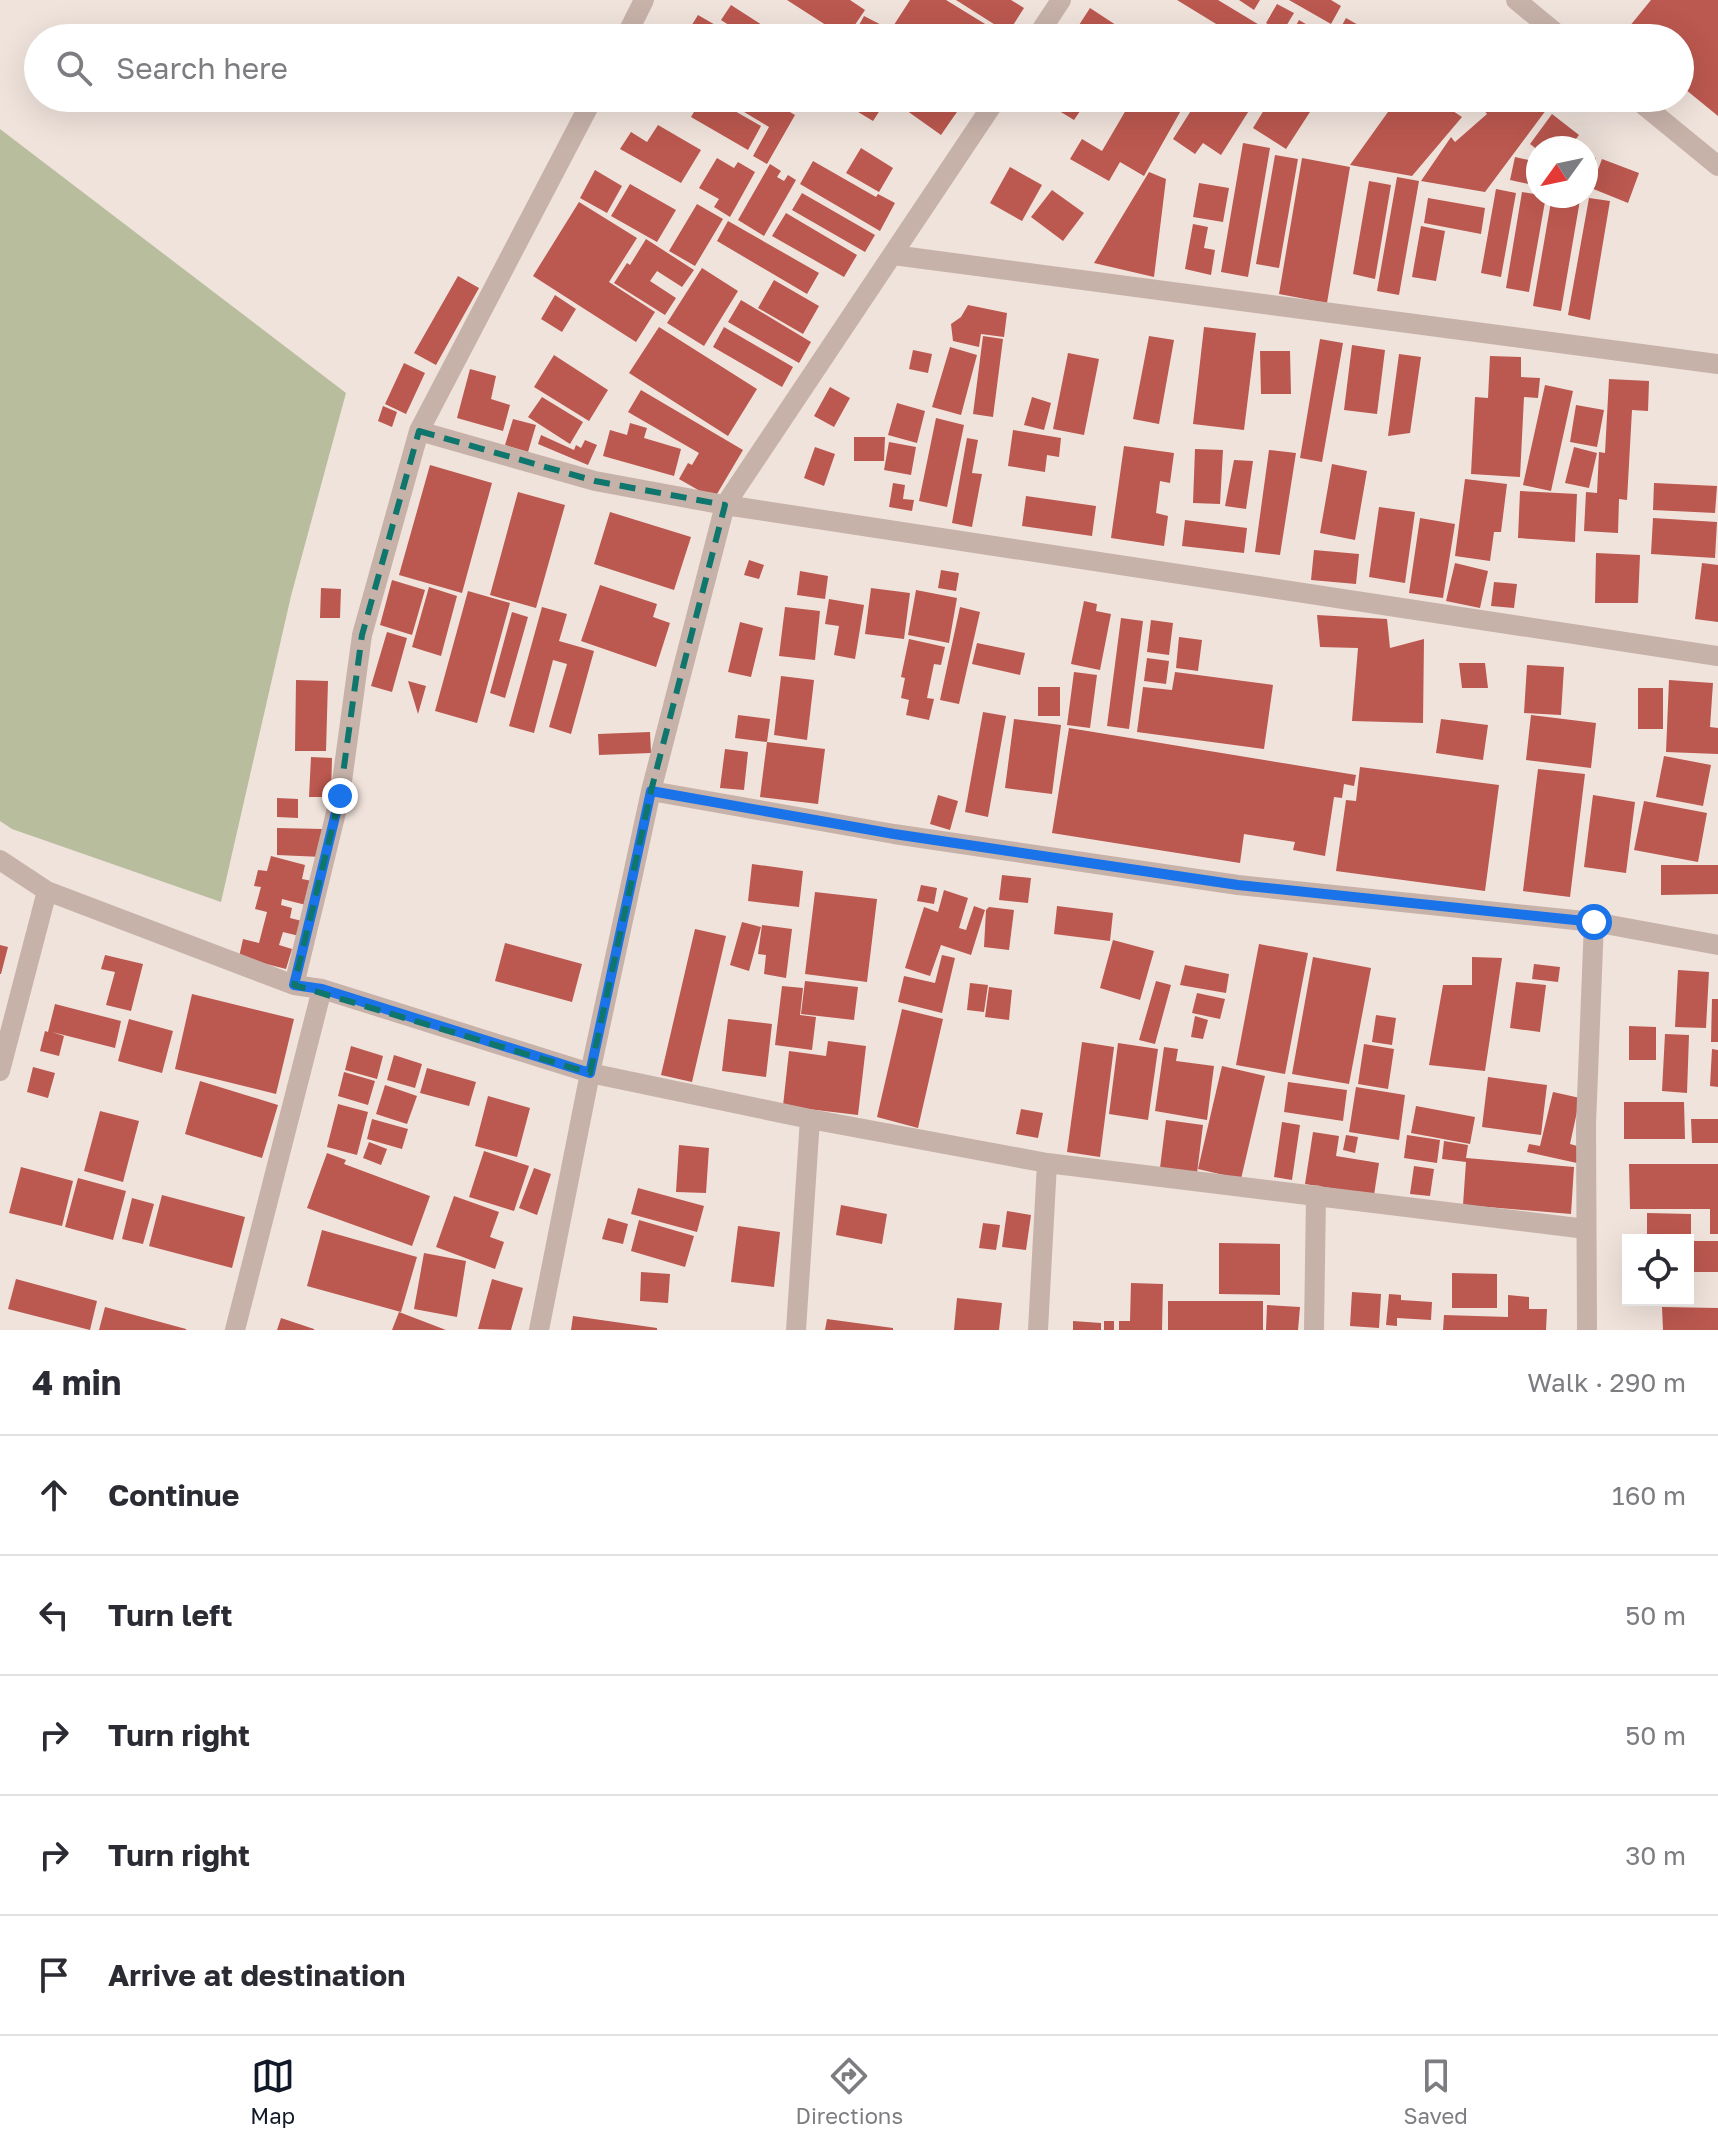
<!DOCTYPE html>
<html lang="en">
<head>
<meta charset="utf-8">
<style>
	body { margin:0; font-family:"Golos Text",sans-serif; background:#f2f2f3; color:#2b2b33 }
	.controls { position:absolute; right:24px; bottom:24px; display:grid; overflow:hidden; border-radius:0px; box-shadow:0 8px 32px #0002 }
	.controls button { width:72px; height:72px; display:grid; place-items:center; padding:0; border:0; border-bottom:2px solid #e1e1e2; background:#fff; color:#2b2b33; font:40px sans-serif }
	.compass { position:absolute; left:1526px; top:136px; width:72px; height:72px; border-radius:50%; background:#fff; box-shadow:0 8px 32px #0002; rotate:237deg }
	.stop { position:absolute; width:24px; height:24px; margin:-18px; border:6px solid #1a73e8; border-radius:50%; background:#fff }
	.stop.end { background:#1a73e8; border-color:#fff; box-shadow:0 2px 8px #0008 }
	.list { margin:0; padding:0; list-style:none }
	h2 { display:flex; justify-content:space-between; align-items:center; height:104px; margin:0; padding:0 32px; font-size:34px }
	h2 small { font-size:26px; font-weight:400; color:#7c7c81 }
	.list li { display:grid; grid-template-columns:52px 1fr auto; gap:24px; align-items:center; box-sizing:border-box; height:120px; padding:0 32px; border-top:2px solid #e1e1e2 }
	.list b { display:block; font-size:30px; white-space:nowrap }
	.list em { font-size:26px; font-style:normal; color:#7c7c81 }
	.icon { flex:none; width:44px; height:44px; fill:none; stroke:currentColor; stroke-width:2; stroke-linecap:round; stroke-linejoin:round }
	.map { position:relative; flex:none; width:1718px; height:1330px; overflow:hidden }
	.search { position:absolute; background:#fff; box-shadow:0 8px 32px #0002; left:24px; right:24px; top:24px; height:88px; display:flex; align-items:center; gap:20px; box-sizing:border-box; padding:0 28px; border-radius:44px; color:#7c7c81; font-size:30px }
	.sheet { height:704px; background:#fff }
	nav { display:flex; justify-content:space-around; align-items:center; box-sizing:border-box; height:112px; border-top:2px solid #e1e1e2; background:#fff; font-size:22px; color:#7c7c81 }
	nav a { display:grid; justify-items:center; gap:4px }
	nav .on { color:#111827 }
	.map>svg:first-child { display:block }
	.green { fill:#b8bd9d }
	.building { fill:#bb584f }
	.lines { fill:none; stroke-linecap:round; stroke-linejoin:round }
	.minor { stroke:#c7b2a9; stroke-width:20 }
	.route { stroke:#1a73e8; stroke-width:10 }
	.marked { fill:none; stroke:#0f766e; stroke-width:6; stroke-dasharray:16 10; stroke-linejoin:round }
</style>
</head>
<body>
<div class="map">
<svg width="1718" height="1330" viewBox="0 0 1718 1330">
	<rect width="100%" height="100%" fill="#f0e3dc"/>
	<path class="green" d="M0,129L346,393L291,596L221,902L12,829L0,821Z"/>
	<path class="building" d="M787,0H850L865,10L846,38Z
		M910,0H946L1008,38H908L892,28Z
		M956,0H1011L1024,8L1008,33Z
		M1177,0H1218L1266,29L1260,38H1239Z
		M1239,0H1260L1254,10Z
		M1289,0H1331L1341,6L1331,24Z
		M1651,0H1718V116L1680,85V38H1620Z
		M1277,4L1294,13L1282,33L1266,23Z
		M731,5L782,38H749L721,20Z
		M1090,8L1119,27L1112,38H1100L1079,25Z
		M698,15L738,38L685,36Z
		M864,16L895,32L892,38H852Z
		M1346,18L1381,38H1335Z
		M1299,20L1326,36L1325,38H1289Z
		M1468,26L1484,38H1459Z
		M1214,27L1230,38H1207Z
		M1389,27L1403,35L1401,38H1383Z
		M1083,29L1096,38H1078Z
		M702,98L709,102L712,98L761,126L748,150L691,117Z
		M721,98H766L795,115L767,164L753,156L769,127Z
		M793,98H813L808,107Z
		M835,98H880L886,101L873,121Z
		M889,98H944L959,109L941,135Z
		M1038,98H1089L1074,120Z
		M1103,98H1127L1120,109Z
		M1133,98H1188L1144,176L1120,162L1109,181L1070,159L1082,139L1102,151Z
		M1199,98H1257L1221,155L1203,143L1195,154L1173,139Z
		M1262,98H1319L1286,149L1253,128L1267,105L1260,100Z
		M1398,98H1444L1441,103L1462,117L1412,176L1350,165Z
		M1496,98H1555L1485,192L1421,181L1451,137L1455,142L1487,114L1483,109Z
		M1552,114L1579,135L1569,148H1538V150L1530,144Z
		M658,125L701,150L681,183L620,149L631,132L647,142Z
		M1243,143L1270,148L1248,277L1221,272Z
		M861,148L893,168L879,192L846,173Z
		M1275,155L1298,159L1279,268L1256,264Z
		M1586,156L1596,158L1587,195L1586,194Z
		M1515,157L1538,162V186L1510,180Z
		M717,158L734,168L738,162L755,172L730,217L714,207L719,199L699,188Z
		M1302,158L1350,167L1327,303L1279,294Z
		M1602,159L1639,173L1628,203L1591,188Z
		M813,161L876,197L878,194L895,203L880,231L800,184Z
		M770,164L781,171L777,177L784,181L788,175L796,180L764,236L738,220Z
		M1010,167L1042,185L1022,221L990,203Z
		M595,170L622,186L607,213L580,198Z
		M1149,172L1166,179L1154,277L1094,263Z
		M1397,177L1419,181L1399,295L1377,291Z
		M1369,181L1391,185L1375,279L1353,274Z
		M1199,183L1229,188L1223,222L1193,217Z
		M630,184L676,210L657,242L611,216Z
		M1496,189L1516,193L1501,277L1481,273Z
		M1052,190L1084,213L1063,241L1031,217Z
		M1522,192L1546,196L1529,292L1506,288Z
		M802,193L875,235L865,252L792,210Z
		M1552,196L1580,200L1561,311L1533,306Z
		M1428,198L1485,208L1481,234L1424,223Z
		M1589,198L1610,201L1590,320L1568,315Z
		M579,202L637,238L609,282L655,312L636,342L533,276Z
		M697,204L723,219L695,266L669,251Z
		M786,213L857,255L844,277L772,236Z
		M728,221L819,273L807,294L717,241Z
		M1193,224L1208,227L1204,248L1215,250L1211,275L1185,269Z
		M1421,226L1445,231L1436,281L1412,277Z
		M646,239L694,270L682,287L657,271L650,281L676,298L665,315L614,283L627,263L630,265Z
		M702,268L738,291L704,346L667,323Z
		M458,276L479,288L436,365L414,353Z
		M774,280L819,306L803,334L758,308Z
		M555,295L576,309L562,332L541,319Z
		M741,300L811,342L799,363L728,322Z
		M968,305L1007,313L1004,337L981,334L979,347L953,341L951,324L961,317Z
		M659,327L757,389L728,436L629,373Z
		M724,327L793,367L782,387L713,347Z
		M1204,327L1256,333L1244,430L1193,424Z
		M983,336L1003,339L993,417L973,414Z
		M1149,336L1174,340L1159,424L1133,419Z
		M1320,339L1343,343L1322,462L1300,458Z
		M1352,345L1385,350L1377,414L1344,410Z
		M950,347L977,355L961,415L932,407Z
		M913,350L932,354L928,373L909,369Z
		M1260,351H1290L1291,394H1261Z
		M1068,353L1099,359L1084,435L1053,429Z
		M1399,354L1421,357L1410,433L1388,436Z
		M554,355L608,390L589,421L534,387Z
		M1490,356L1521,357V377L1540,378L1538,398L1524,397L1520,477L1471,474L1475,397L1488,398Z
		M404,363L425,373L406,414L385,404Z
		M470,369L496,376L491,399L510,405L503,431L457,418Z
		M1609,379L1649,381L1648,411L1632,410L1627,500L1619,499L1618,533L1584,531L1586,492L1597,493L1599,452L1605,453Z
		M1545,385L1573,391L1551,491L1523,485Z
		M830,387L850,398L834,427L814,416Z
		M641,390L743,450L714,499L679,479L688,463L692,465L699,453L628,412Z
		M542,397L583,422L570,444L528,417Z
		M1032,397L1051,403L1044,430L1024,425Z
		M897,403L925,411L917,443L888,435Z
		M1576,405L1604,410L1597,447L1570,442Z
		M383,406L397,412L392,427L378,421Z
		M936,418L964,425L947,507L919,501Z
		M513,419L536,425L528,452L505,445Z
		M630,423L647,428L644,438L681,449L674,476L603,456L610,430L627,435Z
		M1013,430L1061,438L1059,457L1047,455L1045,472L1008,466Z
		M541,435L574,450L576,445L581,448L585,440L597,445L588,465L538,444Z
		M854,437H885L884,461H854Z
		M967,438L978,440L972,473L982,474L972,527L952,523Z
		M889,442L916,447L911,475L884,470Z
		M1124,446L1174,453L1170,483L1160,481L1156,513L1168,516L1164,546L1111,538Z
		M815,447L835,454L824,486L804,478Z
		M1574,447L1597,453L1589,488L1565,483Z
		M1195,449L1223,450L1220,504L1193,503Z
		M1269,450L1296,453L1280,555L1255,552Z
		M1234,460L1253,461L1246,509L1225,506Z
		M1332,464L1367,471L1355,540L1320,533Z
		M430,465L492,483L462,593L399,575Z
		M1465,479L1507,484L1501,532H1494L1490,561L1455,556Z
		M893,483L905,485L903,499L914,500L912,511L889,507Z
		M1654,483L1717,486L1715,513L1653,510Z
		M1520,491L1577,494L1575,542L1518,538Z
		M518,492L565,505L536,608L490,595Z
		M1026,496L1096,506L1092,536L1022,526Z
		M1379,507L1415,512L1405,583L1369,577Z
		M610,512L691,537L674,590L594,564Z
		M1420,518L1455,524L1443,598L1409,593Z
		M1653,518L1717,522L1715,558L1651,554Z
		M1185,520L1247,528L1244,553L1182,546Z
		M1314,550L1359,554L1356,584L1311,580Z
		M1596,553L1640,555L1638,603H1595Z
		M749,560L764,565L759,579L744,575Z
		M1455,563L1488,571L1480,608L1446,601Z
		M1702,563L1718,565V622L1695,619Z
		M941,570L959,573L956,591L938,588Z
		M800,571L828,576L825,599L797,595Z
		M392,580L425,590L412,635L380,625Z
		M1494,582L1517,584L1514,608L1491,606Z
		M600,585L657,604L653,617L670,623L656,667L581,641Z
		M429,587L457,596L441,656L412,647Z
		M321,588L341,589L340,618H320Z
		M871,588L910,593L904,639L865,634Z
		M916,590L957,598L949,643L908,635Z
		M468,591L510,603L477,723L435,711Z
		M829,599L864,605L855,659L834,655L839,626L825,624Z
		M1084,601L1097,604L1096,611L1111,614L1100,670L1071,664Z
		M542,607L567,614L559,641L594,651L571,734L549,727L567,664L553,660L534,733L509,726Z
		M785,607L820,611L815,660L779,656Z
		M960,607L980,612L959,704L940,700Z
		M512,612L528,617L505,698L490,693Z
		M1317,615L1387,619L1390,648L1424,639L1423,723L1352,721L1358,648L1320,647Z
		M1121,618L1143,621L1129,729L1107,726Z
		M1151,620L1173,623L1169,655L1147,652Z
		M740,622L763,628L751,677L728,672Z
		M387,632L407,638L392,692L371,686Z
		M1179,637L1202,640L1198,671L1176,668Z
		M909,639L945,647L941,665L934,664L927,698L934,699L929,720L906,715L909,700L901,698L905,678L901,677Z
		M977,643L1025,653L1020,675L972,664Z
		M1147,658L1169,661L1166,684L1144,681Z
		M1459,663H1485L1488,688H1462Z
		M1527,665L1564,667L1561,715L1524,713Z
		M1074,672L1097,675L1090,728L1067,725Z
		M1175,672L1273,685L1264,749L1137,732L1143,687L1172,690Z
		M781,676L814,680L807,740L774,735Z
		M296,680L328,681L326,751H295Z
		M1669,680L1713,683L1710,727L1718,728V754L1666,752Z
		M408,681L426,686L418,714Z
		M1038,687H1060V716H1038Z
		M1638,688H1663V729H1638Z
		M983,712L1006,716L988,817L965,812Z
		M738,715L770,719L767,742L735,738Z
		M1531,715L1596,723L1591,768L1526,760Z
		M1014,719L1061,725L1052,794L1005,788Z
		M1441,719L1488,725L1483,760L1436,753Z
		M1069,728L1356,775L1354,786L1344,784L1342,798L1334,797L1325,856L1293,850L1295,842L1244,834L1240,863L1052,833Z
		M650,732L651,753L599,755L598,734Z
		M767,742L825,749L818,804L760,797Z
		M725,749L748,752L744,790L720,788Z
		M1664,756L1711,765L1703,806L1656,797Z
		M311,757L332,758L331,797H309Z
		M1360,767L1499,785L1485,891L1336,871L1346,800L1356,801Z
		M1538,769L1585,774L1570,897L1523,891Z
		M938,795L958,801L950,830L930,824Z
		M1593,795L1635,802L1626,873L1584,867Z
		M277,798L298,799V818L277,817Z
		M1644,801L1707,813L1698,862L1634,850Z
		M277,828L323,829L322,857L277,855Z
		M271,856L305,865L302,879L312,881L306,905L282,899L281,905L292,908L290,918L306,922L303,937L283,932L279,945L292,949L286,969L239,957L243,939L259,943L267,912L255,909L261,887L254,886L258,870L267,871Z
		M752,864L803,871L799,907L748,901Z
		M1661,865H1718V894L1661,895Z
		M1002,875L1031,878L1028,903L999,900Z
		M921,885L937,888L934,904L917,901Z
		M944,890L968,898L959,928L966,930L974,906L985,910L971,955L941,945L930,976L905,968L924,907L938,912Z
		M815,892L877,899L867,982L805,974Z
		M1057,906L1113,913L1110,941L1054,934Z
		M989,907L1014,910L1009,950L984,947L986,910Z
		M742,922L761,927L749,971L730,965Z
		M762,925L792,929L786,978L764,974L766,955L758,954Z
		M695,929L726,936L692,1082L661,1075Z
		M1113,940L1154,951L1140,1000L1100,988Z
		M505,943L582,964L572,1002L495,981Z
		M1259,944L1308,953L1285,1074L1236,1065Z
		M0,945L8,947L1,974H0Z
		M105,955L143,964L131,1011L106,1005L115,972L101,969Z
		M942,955L955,958L942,1013L898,1002L904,976L935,983Z
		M1313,957L1371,968L1349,1084L1292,1074Z
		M1472,957L1502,958L1485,1071L1429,1065L1443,985H1472Z
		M1534,964L1560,967L1558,982L1532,979Z
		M1185,965L1229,974L1226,993L1180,985Z
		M1678,970L1709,972L1706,1028L1675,1027Z
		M805,981L858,987L854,1020L801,1014Z
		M1156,981L1171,985L1155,1044L1139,1040Z
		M1516,982L1546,985L1540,1032L1510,1028Z
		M970,983L988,985L984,1012L967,1010Z
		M782,986L803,988L800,1015L816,1017L812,1050L775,1045Z
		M989,987L1012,990L1009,1020L985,1017Z
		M1197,993L1225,999L1220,1019L1192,1013Z
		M192,994L294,1019L276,1094L175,1069Z
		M1712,999H1718V1042H1711Z
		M55,1004L121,1021L115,1048L52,1032L64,1036L59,1056L40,1051L45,1031L48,1032Z
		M902,1009L943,1019L918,1128L877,1117Z
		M1376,1015L1396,1018L1392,1045L1372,1042Z
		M1195,1016L1208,1020L1203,1039L1191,1037Z
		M129,1019L173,1031L162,1073L118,1061Z
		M728,1019L772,1024L766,1077L722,1071Z
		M1629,1026L1656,1027V1060H1629Z
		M1665,1034L1689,1035L1687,1093L1662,1091Z
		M828,1041L866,1046L858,1115L783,1106L789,1051L826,1056Z
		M1082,1042L1114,1047L1100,1157L1067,1152Z
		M1118,1043L1158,1049L1148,1120L1109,1114Z
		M1364,1044L1394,1049L1388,1089L1358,1084Z
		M351,1046L383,1056L377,1079L345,1070Z
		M1164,1047L1178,1049L1176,1061L1214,1066L1207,1120L1155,1111Z
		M1712,1049L1718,1050V1087L1710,1086Z
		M394,1055L422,1064L415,1088L387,1080Z
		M1222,1066L1265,1076L1241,1179L1198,1169Z
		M33,1067L55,1073L48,1098L27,1092Z
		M427,1068L476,1082L469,1106L420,1093Z
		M344,1072L375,1081L368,1105L338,1096Z
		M1488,1077L1547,1085L1541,1135L1482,1127Z
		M200,1081L278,1105L262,1158L185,1134Z
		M1288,1082L1347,1090L1343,1121L1284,1112Z
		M385,1085L417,1096L407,1124L376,1114Z
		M1356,1087L1405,1095L1399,1140L1349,1132Z
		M1553,1092L1580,1098L1570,1144L1581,1147L1577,1163L1527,1152L1529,1144L1540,1146Z
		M488,1096L530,1108L517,1157L475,1146Z
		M1624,1102H1684L1685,1139H1624Z
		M338,1104L368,1112L357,1155L327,1147Z
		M1416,1106L1475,1117L1470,1144L1411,1133Z
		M1021,1109L1043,1113L1038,1138L1016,1134Z
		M100,1111L139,1121L123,1182L84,1171Z
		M372,1119L408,1129L402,1149L367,1139Z
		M1691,1119H1718V1143H1692Z
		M1166,1120L1203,1125L1197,1173L1160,1168Z
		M1282,1122L1300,1125L1292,1180L1274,1177Z
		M1313,1132L1339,1136L1336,1156L1379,1163L1374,1195L1305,1184Z
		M1346,1135L1358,1137L1355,1153L1343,1150Z
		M1407,1135L1440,1140L1437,1163L1404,1158Z
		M1444,1141L1468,1145L1466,1158L1574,1167L1571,1214L1463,1205L1466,1162L1442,1159Z
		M369,1142L387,1149L381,1165L363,1158Z
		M679,1145L709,1148L706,1193L676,1192Z
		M484,1151L529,1166L514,1211L469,1197Z
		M327,1153L346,1160L344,1164L430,1196L412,1246L307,1208Z
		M1629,1164H1718V1234H1710V1209H1630Z
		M1414,1166L1434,1169L1430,1196L1410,1194Z
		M21,1167L73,1181L62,1226L9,1213Z
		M534,1168L551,1174L537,1215L519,1208Z
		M78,1178L126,1191L113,1240L65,1227Z
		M638,1188L704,1206L697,1232L631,1214Z
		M162,1195L245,1217L232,1268L149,1246Z
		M454,1196L499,1212L490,1237L504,1242L495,1269L436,1247Z
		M132,1198L154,1204L143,1244L122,1239Z
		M841,1205L887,1214L882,1244L836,1235Z
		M1007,1211L1031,1215L1026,1250L1002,1247Z
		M1647,1213L1691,1214V1235H1647Z
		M608,1218L628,1224L623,1244L602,1239Z
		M639,1220L694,1236L685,1267L631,1251Z
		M983,1223L1000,1225L996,1250L979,1248Z
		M738,1226L780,1232L774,1287L731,1282Z
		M322,1230L417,1257L401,1312L307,1286Z
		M1688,1241H1718V1272H1688Z
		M1219,1243L1280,1244V1295L1219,1294Z
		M424,1253L466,1261L457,1317L414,1309Z
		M641,1272L670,1274L668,1303L640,1301Z
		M1452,1273L1497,1274V1308H1452Z
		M16,1279L97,1301L90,1330L8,1309Z
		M492,1279L523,1288L511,1330L478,1329Z
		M1131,1283L1163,1284L1162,1330H1119V1321H1130Z
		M1352,1292L1381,1294L1379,1328L1350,1326Z
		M1389,1294L1401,1295V1300L1432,1302L1431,1320L1397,1318V1326L1386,1325Z
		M1508,1295L1529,1297V1309H1547L1546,1330H1443L1444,1315L1508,1317Z
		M957,1298L1002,1303L999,1330H954Z
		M1168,1301H1263V1330H1168Z
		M1267,1305L1300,1307L1298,1330H1266Z
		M105,1307L186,1329V1330H99Z
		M1662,1307L1718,1308V1330H1663Z
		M399,1312L446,1330H392Z
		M573,1316L657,1328V1330H571Z
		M281,1318L314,1329V1330H277Z
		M827,1319L893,1328V1330H825Z
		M1073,1321L1101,1323V1330H1073Z
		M1104,1321H1114V1330H1104Z"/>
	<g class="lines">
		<path class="minor" d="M1516,0L1562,38
			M625,38L644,0
			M1036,38L1061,0
			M1635,98L1718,166
			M893,255L1718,364
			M419,431L595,481L725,505L1718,656
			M651,791L894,834L1238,885L1594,922L1718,945
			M0,860L47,891L294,985L322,989L590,1073L810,1119L1047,1163L1586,1229
			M294,985L340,796L362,635L419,431L593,98
			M0,1071L47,891
			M235,1330L322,989
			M539,1330L590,1073L651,791L725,505L997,98
			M796,1330L810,1119
			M1038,1330L1047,1163
			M1314,1330L1316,1195
			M1587,1330L1586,1124L1594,922"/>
	</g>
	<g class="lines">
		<path class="route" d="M340,796L294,985L322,989L590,1073L651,791L894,834L1238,885L1594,922"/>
	</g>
	<path class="marked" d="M419,431L595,481L725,505L651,791L590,1073L294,985L340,796L362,635Z"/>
</svg>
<div class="controls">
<button><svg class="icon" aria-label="locate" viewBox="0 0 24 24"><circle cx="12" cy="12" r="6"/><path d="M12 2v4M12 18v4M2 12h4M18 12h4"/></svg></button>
</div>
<svg class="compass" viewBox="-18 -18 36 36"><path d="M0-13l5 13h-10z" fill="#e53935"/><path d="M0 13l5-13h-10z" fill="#7c7c81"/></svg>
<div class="stop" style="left:1594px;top:922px"></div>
<div class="stop end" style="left:340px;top:796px"></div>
<div class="search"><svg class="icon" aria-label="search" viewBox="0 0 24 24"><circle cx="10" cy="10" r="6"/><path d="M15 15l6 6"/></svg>Search here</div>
</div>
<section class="sheet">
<h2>4 min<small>Walk · 290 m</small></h2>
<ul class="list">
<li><svg class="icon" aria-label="ahead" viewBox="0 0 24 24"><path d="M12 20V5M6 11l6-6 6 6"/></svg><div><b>Continue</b></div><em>160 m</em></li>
<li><svg class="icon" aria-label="left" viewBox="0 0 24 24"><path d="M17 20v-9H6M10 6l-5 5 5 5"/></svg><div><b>Turn left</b></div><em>50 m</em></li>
<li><svg class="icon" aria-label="right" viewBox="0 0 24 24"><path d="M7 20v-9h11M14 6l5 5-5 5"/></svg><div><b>Turn right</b></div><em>50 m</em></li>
<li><svg class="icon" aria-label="right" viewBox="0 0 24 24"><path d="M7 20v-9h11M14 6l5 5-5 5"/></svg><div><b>Turn right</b></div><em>30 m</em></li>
<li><svg class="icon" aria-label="arrive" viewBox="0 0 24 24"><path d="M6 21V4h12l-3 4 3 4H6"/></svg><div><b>Arrive at destination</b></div></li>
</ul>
</section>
<nav>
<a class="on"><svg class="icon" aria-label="map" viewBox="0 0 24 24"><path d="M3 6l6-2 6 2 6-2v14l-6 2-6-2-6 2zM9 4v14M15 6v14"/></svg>Map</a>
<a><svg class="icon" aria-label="directions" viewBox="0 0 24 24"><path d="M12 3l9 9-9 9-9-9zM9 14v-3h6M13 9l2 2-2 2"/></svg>Directions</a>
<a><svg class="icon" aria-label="saved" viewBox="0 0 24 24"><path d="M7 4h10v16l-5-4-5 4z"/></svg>Saved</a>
</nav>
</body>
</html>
